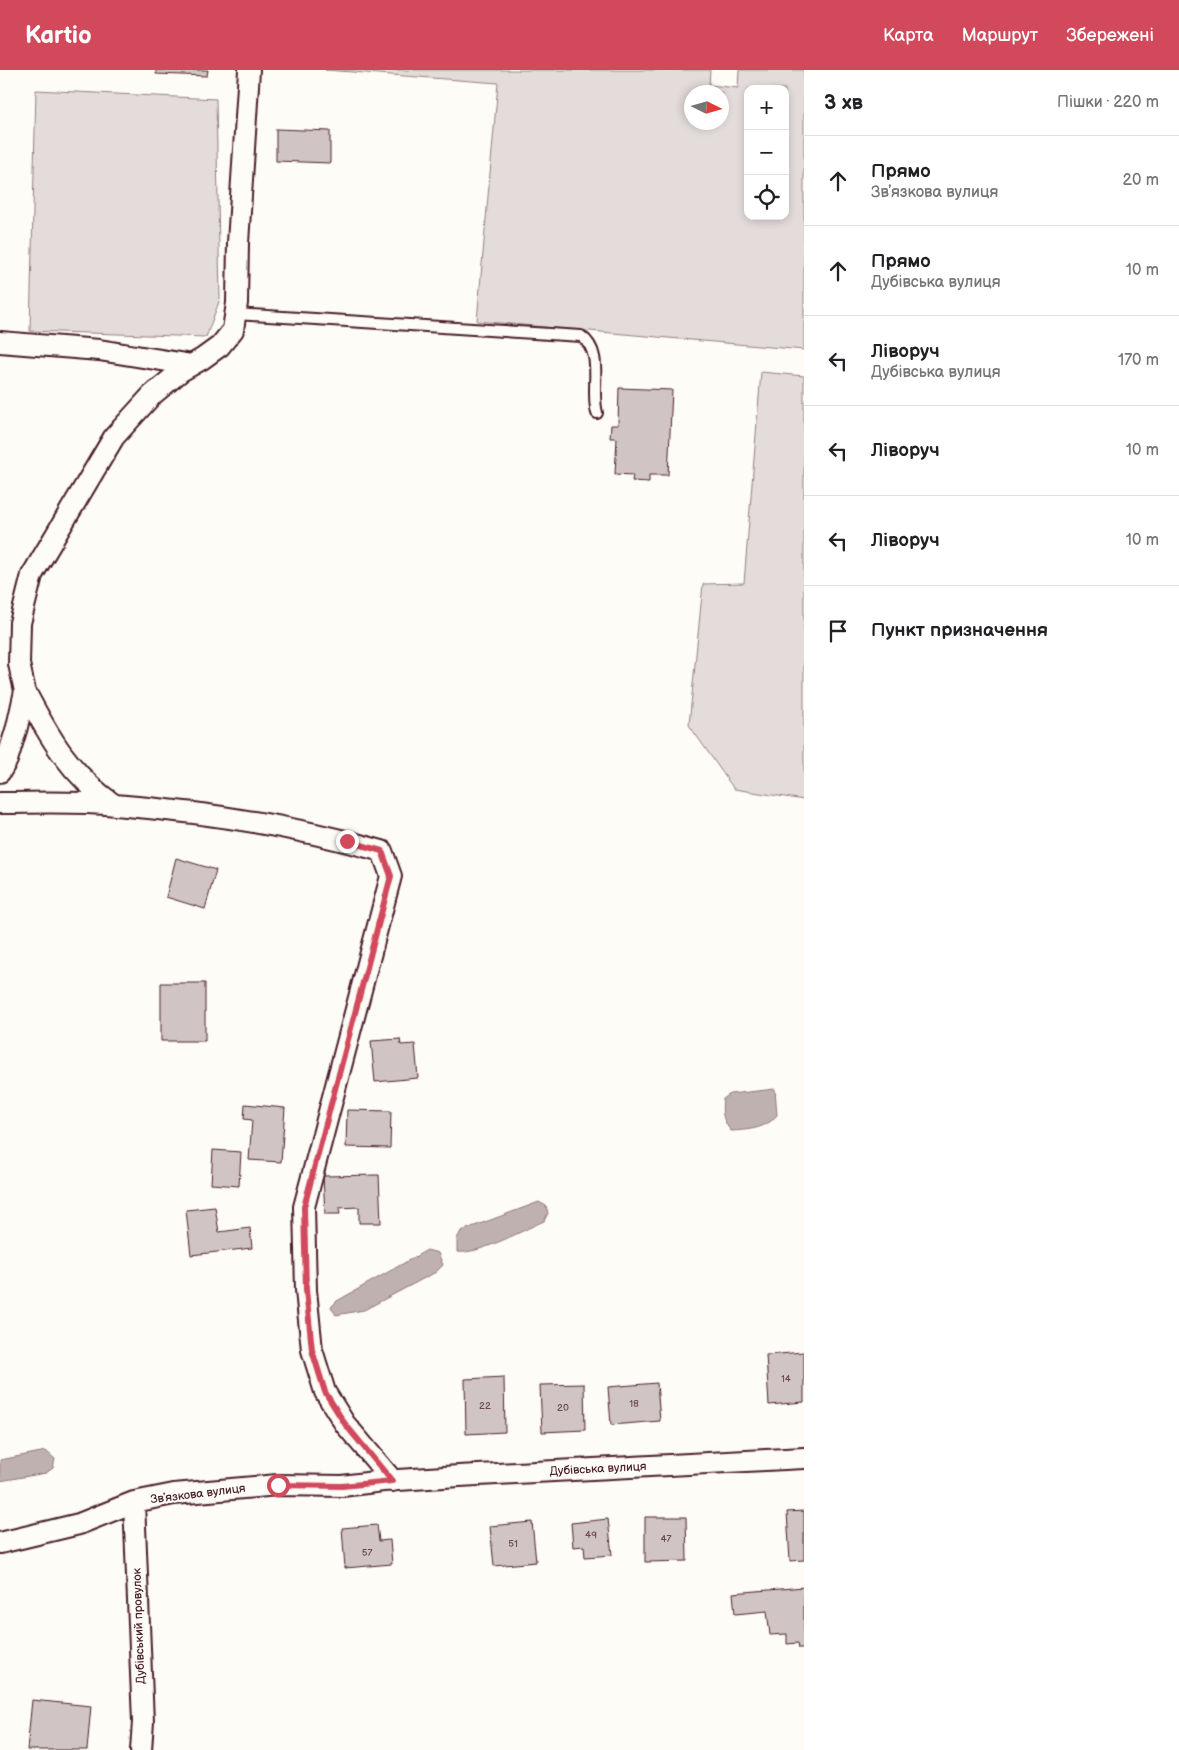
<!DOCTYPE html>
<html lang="uk">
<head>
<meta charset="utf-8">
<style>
	body { margin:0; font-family:"Balsamiq Sans",sans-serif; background:#f6f6f6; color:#202124 }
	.controls { position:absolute; right:15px; top:15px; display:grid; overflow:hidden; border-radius:10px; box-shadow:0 2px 8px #0003 }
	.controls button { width:45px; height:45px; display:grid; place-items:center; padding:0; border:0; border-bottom:1px solid #e0e0e0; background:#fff; color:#202124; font:25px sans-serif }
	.compass { position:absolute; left:684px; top:15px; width:45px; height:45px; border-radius:50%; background:#fff; box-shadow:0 2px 8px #0003; rotate:95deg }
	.stop { position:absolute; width:15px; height:15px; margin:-11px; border:4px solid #d1495b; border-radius:50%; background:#fff }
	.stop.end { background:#d1495b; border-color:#fff; box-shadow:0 1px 5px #0008 }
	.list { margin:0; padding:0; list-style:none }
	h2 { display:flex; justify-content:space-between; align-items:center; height:65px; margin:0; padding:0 20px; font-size:21px }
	h2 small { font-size:16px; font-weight:400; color:#757577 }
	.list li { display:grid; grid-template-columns:32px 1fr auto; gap:15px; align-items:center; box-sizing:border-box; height:90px; padding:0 20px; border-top:1px solid #e0e0e0 }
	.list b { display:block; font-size:19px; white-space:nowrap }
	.list p { margin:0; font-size:16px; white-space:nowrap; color:#757577 }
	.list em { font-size:16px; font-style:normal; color:#757577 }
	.icon { flex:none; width:28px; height:28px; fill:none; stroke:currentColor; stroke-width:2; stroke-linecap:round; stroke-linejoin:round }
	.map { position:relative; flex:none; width:804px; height:1680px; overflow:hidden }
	header { display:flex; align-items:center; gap:30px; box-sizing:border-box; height:70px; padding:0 25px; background:#d1495b; color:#fff }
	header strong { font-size:24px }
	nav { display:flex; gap:28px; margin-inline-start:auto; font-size:18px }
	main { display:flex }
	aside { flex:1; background:#fff }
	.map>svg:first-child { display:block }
	.green { fill:#e3dcda; stroke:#967e82; fill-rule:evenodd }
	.water { fill:#c0b1b1; stroke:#91777b }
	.building { fill:#d0c5c4; stroke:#4a1f2b }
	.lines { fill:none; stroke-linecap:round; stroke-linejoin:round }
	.service-casing { stroke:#4a1f2b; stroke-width:14 }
	.minor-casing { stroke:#4a1f2b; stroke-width:24 }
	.service { stroke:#fdfcf7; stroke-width:10 }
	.minor { stroke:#fdfcf7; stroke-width:20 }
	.route { stroke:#d1495b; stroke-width:6 }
	.labels { text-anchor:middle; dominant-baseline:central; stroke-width:4; stroke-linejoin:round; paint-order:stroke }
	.number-label { font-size:10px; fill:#6c4851 }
	.street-label { font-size:12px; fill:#4a1f2b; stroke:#fdfcf7 }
</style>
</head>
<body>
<header>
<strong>Kartio</strong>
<nav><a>Карта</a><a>Маршрут</a><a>Збережені</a></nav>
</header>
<main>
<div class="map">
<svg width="804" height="1680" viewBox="0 0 804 1680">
	<rect width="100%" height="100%" fill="#fdfcf7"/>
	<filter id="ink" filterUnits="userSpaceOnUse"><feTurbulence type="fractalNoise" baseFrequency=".02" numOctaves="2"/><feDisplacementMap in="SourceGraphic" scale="10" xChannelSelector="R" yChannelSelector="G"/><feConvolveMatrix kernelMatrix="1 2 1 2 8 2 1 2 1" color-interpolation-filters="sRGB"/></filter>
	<g filter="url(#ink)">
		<path class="green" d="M325,0H710L709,15L738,18L739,0H804V280L477,251L498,13ZM748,19H785V146H748ZM722,22V52H692V22Z
			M36,20L216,29L220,229L206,267L30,261Z
			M761,302L804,306V730L734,719L689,655L703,514L744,513Z"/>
		<path class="water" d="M775,1019L777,1045C766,1059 748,1060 731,1061C723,1051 721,1043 723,1029L730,1024Z
			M539,1132L546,1136L548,1143L544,1151C523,1160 479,1185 457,1182V1169L461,1161Z
			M427,1180L438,1183L443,1195L436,1202L364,1240L336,1245L331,1237L337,1231Z
			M46,1381L55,1389L53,1398L46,1403L0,1411V1390Z"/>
		<path class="building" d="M156,0H208L207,6L156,4Z
			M276,59L330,61V93L276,91Z
			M619,318L672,320L668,405H649V412L632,411L633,405L615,404L617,368H610L611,355H618Z
			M176,788L216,800L205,839L166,827Z
			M161,913H205V971H161Z
			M400,969L401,975L415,974L418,1008L375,1012L371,971Z
			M245,1034L285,1038L281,1092L249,1090L252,1050L244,1049Z
			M347,1040L391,1041L390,1078L346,1077Z
			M213,1080L241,1082L239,1116L211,1114Z
			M379,1105L381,1153H359V1137L339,1138L340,1144H325L323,1106Z
			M215,1137L219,1162L250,1158L252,1178L191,1185L186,1140Z
			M804,1282V1332L769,1335L766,1285Z
			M504,1307L505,1362L466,1364L465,1309Z
			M657,1313L660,1351L611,1355L608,1317Z
			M584,1314L585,1360L542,1362L540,1315Z
			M804,1441V1490L790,1491L787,1442Z
			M645,1447H686L687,1491L645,1492Z
			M608,1449L612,1485L585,1487L584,1476L573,1477L571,1453Z
			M532,1452L536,1492L494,1496L490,1456Z
			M377,1455L379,1471L390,1470L392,1494L345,1498L342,1458Z
			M804,1517V1578H799L798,1573L787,1574V1564L770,1565L767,1541L735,1544L733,1523Z
			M32,1630L91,1636L87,1680H27Z"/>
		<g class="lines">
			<defs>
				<path id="service" d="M236,244L581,266C605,283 590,318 597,343"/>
				<path id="minor" d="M0,272L99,280L192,295
					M25,621C49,667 70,704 113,734
					M0,702L7,690L17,657L25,621L19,594L20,553L32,505L114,367L152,325L181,301L202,289L220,276L233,260L237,233L238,173L249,0
					M0,733C38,733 77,731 115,735C205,742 295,756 382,781L391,806L304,1137L306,1220L312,1280L325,1322L345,1354L393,1411
					M134,1432L143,1652L141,1680
					M0,1473L79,1454L134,1432L174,1424L278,1415L342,1416L383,1411L459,1406L804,1388"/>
			</defs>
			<use href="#service" class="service-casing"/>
			<use href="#minor" class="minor-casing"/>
			<use href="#service" class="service"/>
			<use href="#minor" class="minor"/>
		</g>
	</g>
	<g class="lines" filter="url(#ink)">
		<path class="route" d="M278,1415L342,1416L392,1411L345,1354L325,1322L312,1280L306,1220L304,1137L391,806L382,781L347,771"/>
	</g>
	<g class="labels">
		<g class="number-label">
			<text x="786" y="1309">14</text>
			<text x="634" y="1334">18</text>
			<text x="485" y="1336">22</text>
			<text x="563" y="1338">20</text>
			<text x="591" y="1465">49</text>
			<text x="666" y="1469">47</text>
			<text x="513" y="1474">51</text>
			<text x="367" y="1483">57</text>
		</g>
		<g class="street-label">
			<text transform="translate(598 1399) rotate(-3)">Дубівська вулиця</text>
			<text transform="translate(198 1424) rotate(-7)">Звʼязкова вулиця</text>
			<text transform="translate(139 1556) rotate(-92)">Дубівський провулок</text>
		</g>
	</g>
</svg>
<div class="controls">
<button>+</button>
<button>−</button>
<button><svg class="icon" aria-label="locate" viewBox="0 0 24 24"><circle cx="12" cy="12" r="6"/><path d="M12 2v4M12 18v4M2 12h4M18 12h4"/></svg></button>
</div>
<svg class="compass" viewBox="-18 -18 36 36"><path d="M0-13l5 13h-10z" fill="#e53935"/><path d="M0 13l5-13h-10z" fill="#757577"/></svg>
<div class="stop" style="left:278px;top:1415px"></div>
<div class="stop end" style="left:347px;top:771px"></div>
</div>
<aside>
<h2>3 хв<small>Пішки · 220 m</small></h2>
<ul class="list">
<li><svg class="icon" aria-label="ahead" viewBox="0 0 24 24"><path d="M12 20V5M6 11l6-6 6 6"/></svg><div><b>Прямо</b><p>Звʼязкова вулиця</p></div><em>20 m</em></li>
<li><svg class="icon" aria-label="ahead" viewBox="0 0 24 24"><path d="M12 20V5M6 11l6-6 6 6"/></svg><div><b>Прямо</b><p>Дубівська вулиця</p></div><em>10 m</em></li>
<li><svg class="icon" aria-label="left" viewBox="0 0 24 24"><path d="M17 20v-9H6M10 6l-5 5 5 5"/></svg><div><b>Ліворуч</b><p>Дубівська вулиця</p></div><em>170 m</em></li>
<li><svg class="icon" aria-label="left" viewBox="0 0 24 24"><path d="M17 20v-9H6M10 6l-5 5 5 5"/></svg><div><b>Ліворуч</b></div><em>10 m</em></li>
<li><svg class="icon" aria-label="left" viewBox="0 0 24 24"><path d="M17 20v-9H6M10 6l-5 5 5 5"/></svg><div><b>Ліворуч</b></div><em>10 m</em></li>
<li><svg class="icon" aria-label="arrive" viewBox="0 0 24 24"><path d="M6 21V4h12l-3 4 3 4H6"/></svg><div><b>Пункт призначення</b></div></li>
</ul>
</aside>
</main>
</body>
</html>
